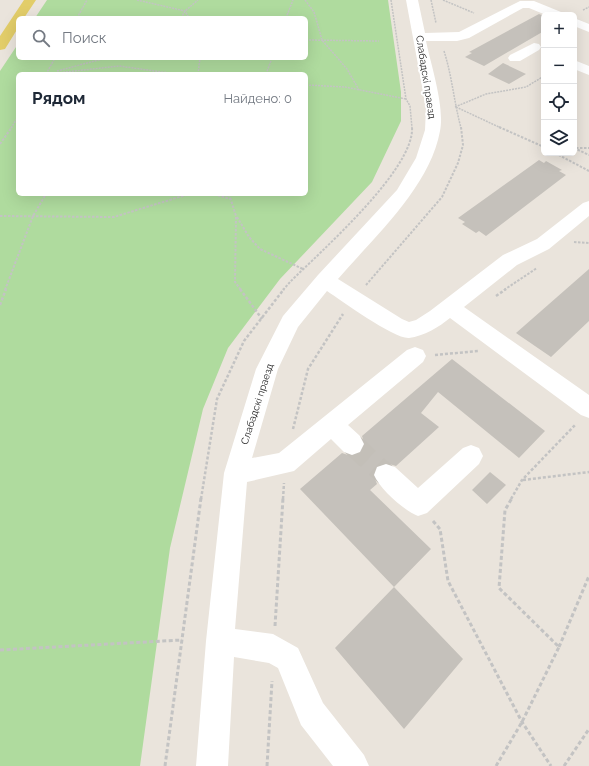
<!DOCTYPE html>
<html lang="ru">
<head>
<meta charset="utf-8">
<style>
	body { margin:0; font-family:Raleway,sans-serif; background:#f6f6f7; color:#1f2937 }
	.controls { position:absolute; right:12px; top:12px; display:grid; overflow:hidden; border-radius:6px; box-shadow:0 4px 16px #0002 }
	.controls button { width:36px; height:36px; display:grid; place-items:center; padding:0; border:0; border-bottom:1px solid #e0e1e3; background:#fff; color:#1f2937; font:20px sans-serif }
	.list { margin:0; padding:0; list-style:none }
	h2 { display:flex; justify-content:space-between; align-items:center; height:52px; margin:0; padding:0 16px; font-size:17px }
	h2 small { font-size:13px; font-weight:400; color:#747a83 }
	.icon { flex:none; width:22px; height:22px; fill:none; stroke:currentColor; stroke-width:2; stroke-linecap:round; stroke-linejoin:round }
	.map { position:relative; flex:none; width:589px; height:766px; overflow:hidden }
	.search { position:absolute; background:#fff; box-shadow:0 4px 16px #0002; left:16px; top:16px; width:292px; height:44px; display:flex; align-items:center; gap:10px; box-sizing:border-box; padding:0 14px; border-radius:6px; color:#747a83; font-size:15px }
	.panel { position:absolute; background:#fff; box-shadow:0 4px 16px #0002; left:16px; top:72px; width:292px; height:124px; border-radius:6px }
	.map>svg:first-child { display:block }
	.green { fill:#afdb9e; fill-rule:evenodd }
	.building { fill:#c5c1bb }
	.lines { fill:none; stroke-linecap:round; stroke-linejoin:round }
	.minor-tunnel { stroke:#c3bfb8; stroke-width:22; stroke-dasharray:22 11; stroke-linecap:butt }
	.path-far3 { stroke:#c3c3c3; stroke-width:1.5; stroke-dasharray:2 1; stroke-linecap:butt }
	.path-far2 { stroke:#c3c3c3; stroke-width:2; stroke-dasharray:2.5 1.5; stroke-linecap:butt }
	.path-far1 { stroke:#c3c3c3; stroke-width:2.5; stroke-dasharray:3 2; stroke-linecap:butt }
	.path { stroke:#c3c3c3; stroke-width:3; stroke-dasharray:4 2.5; stroke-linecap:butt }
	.minor { fill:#fff; fill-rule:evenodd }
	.major { fill:#e2cd69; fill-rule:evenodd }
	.labels { text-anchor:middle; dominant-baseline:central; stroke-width:4; stroke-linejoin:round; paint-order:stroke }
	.street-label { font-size:10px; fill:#292929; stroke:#fff }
</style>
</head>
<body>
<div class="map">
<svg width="589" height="766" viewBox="0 0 589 766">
	<rect width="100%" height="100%" fill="#eae4dc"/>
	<path class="green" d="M47,0H388L401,92V121L372,182L280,279L228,348L203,409L170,548L140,766H0V71L18,44V58H306V18H35ZM18,74H306V194H18Z"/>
	<path class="building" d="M539,14L544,16V31L484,66L465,57L472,53L469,52Z
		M503,63L526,74L509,84L488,74Z
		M539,160L544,163L546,161L562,170L559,171L566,175L486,236L479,231L476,233L462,224L465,222L458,218Z
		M589,269V321L551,357L516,333Z
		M452,359L545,431L519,458L438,392L421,413L439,427L396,466L386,463L377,466L373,474L377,484L370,490L431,549L394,587L300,489L342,453L351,456L361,453L365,445L362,436Z
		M490,472L506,485L487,504L472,490Z
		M394,587L463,659L404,729L335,648Z"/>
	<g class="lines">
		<path class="minor-tunnel" d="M352,444L386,475"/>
		<path class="path-far3" d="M137,0L185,11L189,18
			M305,0L314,12L322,40L347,69L359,90
			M391,0L406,99L410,106L412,128
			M431,0L436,23
			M443,0L474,13
			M583,10L589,7
			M77,18L87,0
			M181,18L185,11L198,0
			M286,18L293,0
			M306,40L379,41
			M444,51C452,76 454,102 461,128
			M57,71L106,58
			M46,74L55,58
			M48,74L119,66L176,74
			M198,74L200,58
			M266,74L272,58
			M306,85L345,87L406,99
			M455,107L486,94L526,87L544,76
			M456,107L501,128
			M11,128L18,117"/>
		<path class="path-far2" d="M499,127L544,147
			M0,144L12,127
			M574,148L589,155
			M576,148H589
			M555,153L589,171
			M214,194L230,199
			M229,194L236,216L235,282L241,290
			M0,216L114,217L189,194
			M237,217L249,237L260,249L303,269
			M574,242L589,243
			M366,285L442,197L458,163L463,145L461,127
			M5,290L33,216L46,194
			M283,290L290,282C320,252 415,169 412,127
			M504,290L537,268"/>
		<path class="path-far1" d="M240,289L262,319
			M496,296L506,289
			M0,305L6,289
			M435,355L478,351
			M293,429L308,369L343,314
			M523,480L589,472
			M201,499L217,399L244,341L284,289
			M283,499L284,483
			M511,499L522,480L576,424"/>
		<path class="path" d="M433,521L440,529L448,581L522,722L551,766
			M275,626L283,498
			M559,647L589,576
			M0,650L182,640
			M165,766L201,498
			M267,766L272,681
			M496,766L522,722L559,647L499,588L505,510L512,498
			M564,766L589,729"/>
		<path class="minor" d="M406,0H418L425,33L459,32L520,1H534L561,12L563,15H546L529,8H523L469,38L457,41H426C431,65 445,107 440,131C430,187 374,237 338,279L402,319L409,322L416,320L430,311L503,255L537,239L583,203L589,201V216L549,249L517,265L464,307L589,395V418L581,415L450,318C439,327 424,336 409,338C394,339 342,301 327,291L298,327L278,369L252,458L279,453L407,350L415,347L423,350L426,356L423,362L348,425L360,436L364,444L360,452L352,455L344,452L331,439L294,471L247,482L235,629L273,634L298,648L323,703L364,755L369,766H333L301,725L278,668L269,663L234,657L228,766H196L206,641L224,473L256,369L283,316L318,275L397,190L416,158L425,130L426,108Z
			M574,18L589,24V32L574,26Z
			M534,43L539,44L541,47L539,50L520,61H510L508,58L510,55Z
			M574,60L589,66V75L574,69Z
			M471,445L479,448L483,456L479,464L427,513L418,516C403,510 380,489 374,475L377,467L386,464L395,467L418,488L463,448Z"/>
		<path class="major" d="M24,0H36L24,18H18V28L5,49L0,50V36Z"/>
	</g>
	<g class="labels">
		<g class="street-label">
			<text transform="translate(426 77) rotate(81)">Слабадскі праезд</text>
			<text transform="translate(257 404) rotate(-72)">Слабадскі праезд</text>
		</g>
	</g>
</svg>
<div class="controls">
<button>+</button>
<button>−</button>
<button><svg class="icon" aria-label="locate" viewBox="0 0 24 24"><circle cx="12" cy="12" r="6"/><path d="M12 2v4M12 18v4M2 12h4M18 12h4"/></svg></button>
<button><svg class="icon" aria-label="layers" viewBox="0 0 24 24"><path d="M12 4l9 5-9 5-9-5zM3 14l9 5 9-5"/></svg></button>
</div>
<div class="search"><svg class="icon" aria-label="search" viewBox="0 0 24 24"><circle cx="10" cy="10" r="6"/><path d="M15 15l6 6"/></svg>Поиск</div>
<section class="panel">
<h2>Рядом<small>Найдено: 0</small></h2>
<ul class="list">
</ul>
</section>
</div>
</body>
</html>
